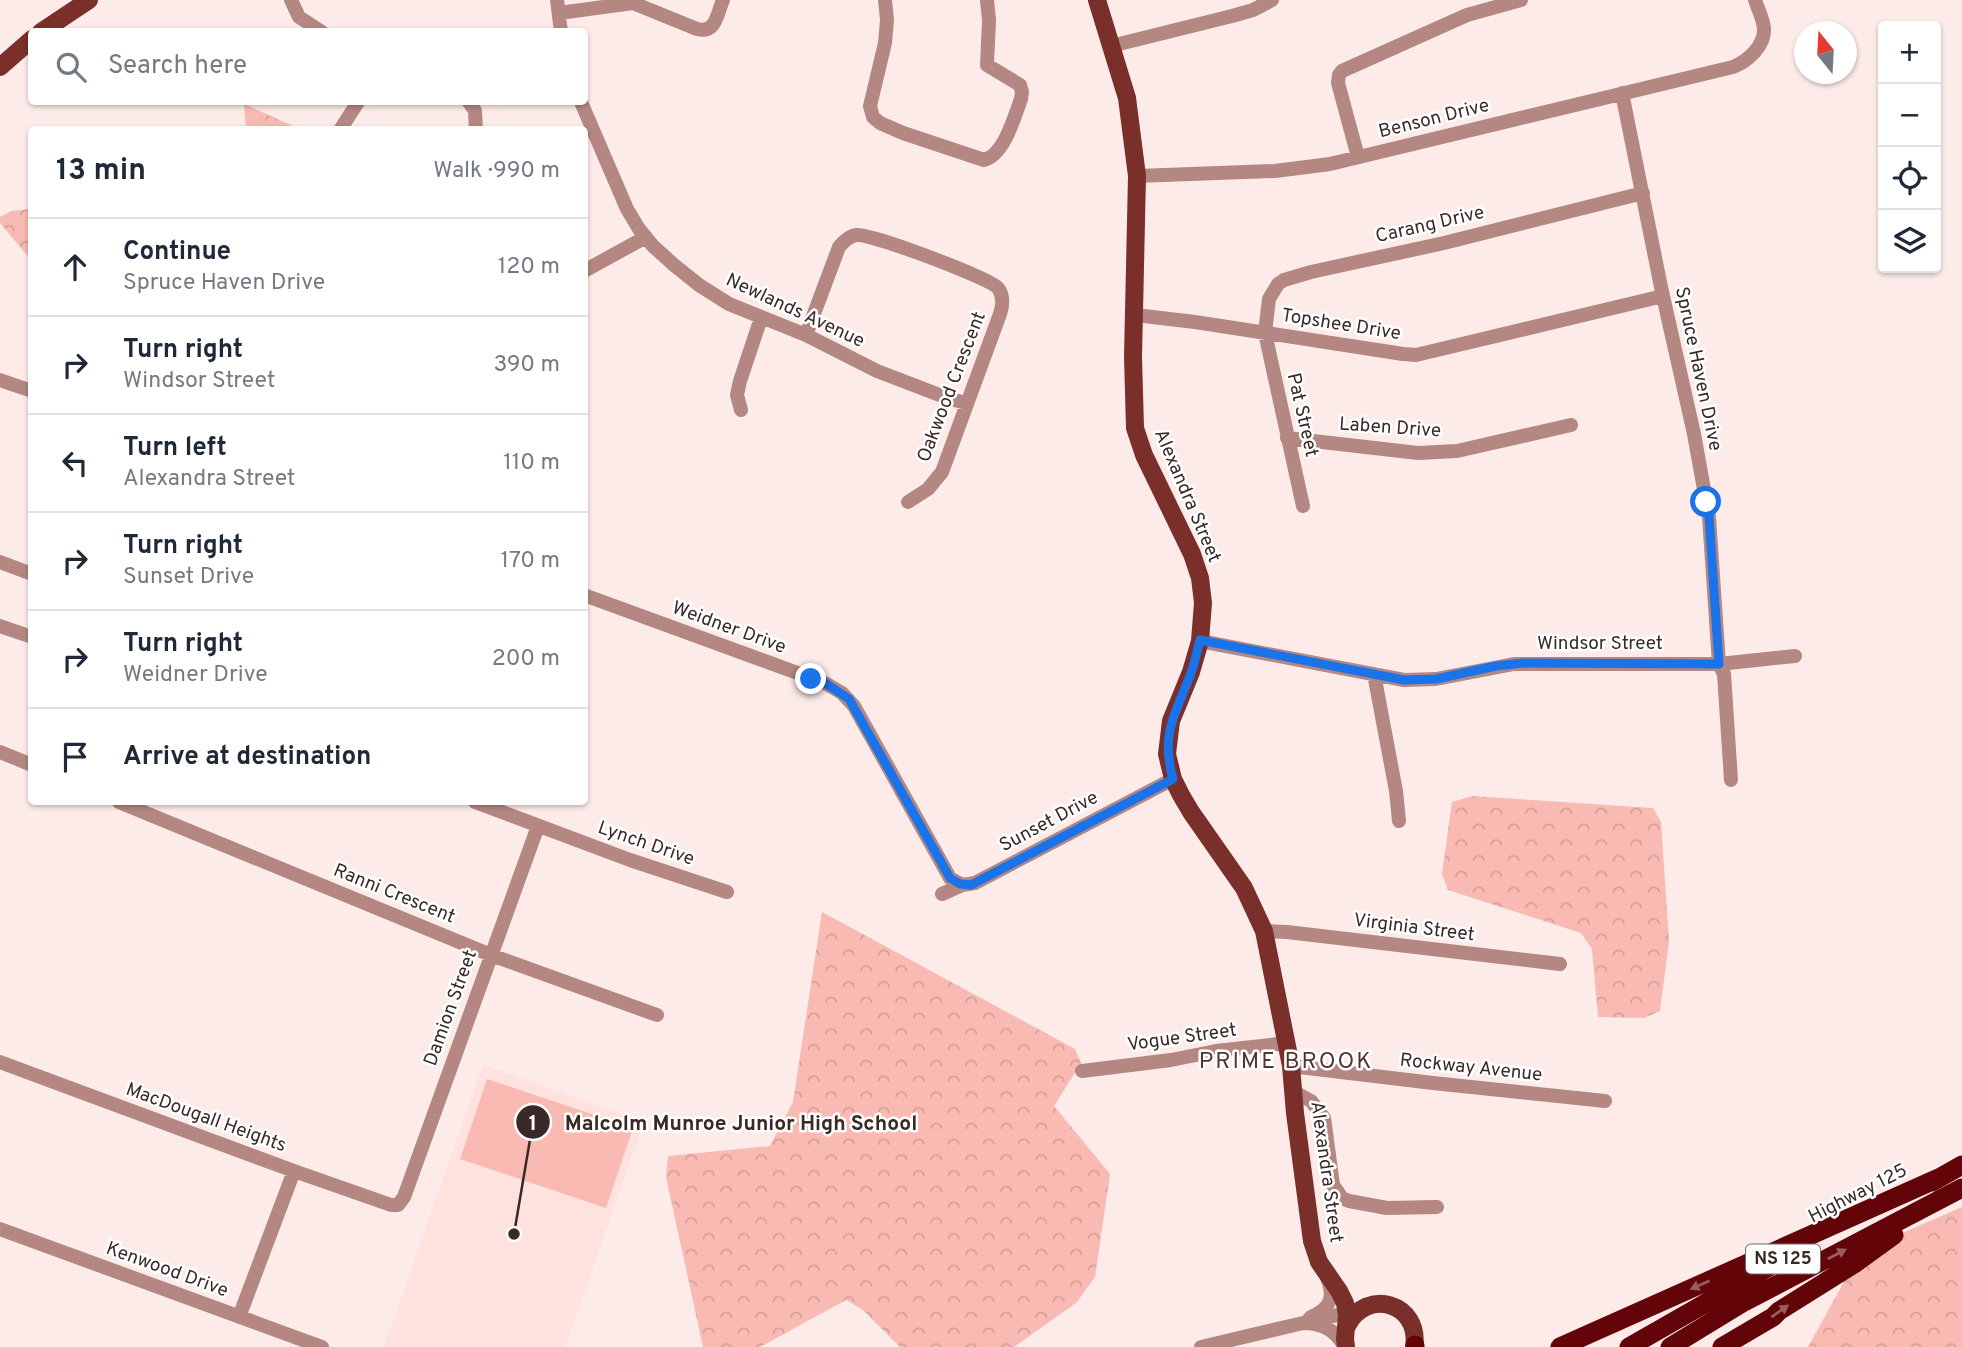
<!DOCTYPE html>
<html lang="en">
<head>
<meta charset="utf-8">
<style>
	body { margin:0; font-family:Overpass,sans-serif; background:#f2f2f3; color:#1f2937 }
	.controls { position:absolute; right:21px; top:21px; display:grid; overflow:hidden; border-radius:7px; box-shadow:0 2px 5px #0004 }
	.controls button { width:63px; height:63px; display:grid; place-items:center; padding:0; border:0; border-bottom:2px solid #e0e1e3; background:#fff; color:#1f2937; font:35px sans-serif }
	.compass { position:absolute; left:1794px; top:21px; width:63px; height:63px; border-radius:50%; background:#fff; box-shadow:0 2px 5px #0004; rotate:342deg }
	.stop { position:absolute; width:21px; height:21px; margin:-16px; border:5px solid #1a73e8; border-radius:50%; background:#fff }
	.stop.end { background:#1a73e8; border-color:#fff; box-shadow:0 2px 7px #0008 }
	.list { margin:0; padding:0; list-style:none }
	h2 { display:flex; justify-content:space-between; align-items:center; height:91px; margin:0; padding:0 28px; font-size:30px }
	h2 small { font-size:23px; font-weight:400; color:#747a83 }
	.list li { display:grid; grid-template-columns:46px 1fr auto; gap:21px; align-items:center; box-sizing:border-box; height:98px; padding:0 28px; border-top:2px solid #e0e1e3 }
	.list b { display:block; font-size:26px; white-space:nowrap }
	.list p { margin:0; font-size:23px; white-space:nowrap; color:#747a83 }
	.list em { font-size:23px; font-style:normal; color:#747a83 }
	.icon { flex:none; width:38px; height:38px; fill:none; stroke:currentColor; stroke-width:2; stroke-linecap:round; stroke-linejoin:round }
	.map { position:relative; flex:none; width:1962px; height:1347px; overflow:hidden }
	.search { position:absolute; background:#fff; box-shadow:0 2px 5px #0004; left:28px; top:28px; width:560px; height:77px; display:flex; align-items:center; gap:18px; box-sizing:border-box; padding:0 24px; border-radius:7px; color:#747a83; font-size:26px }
	.panel { position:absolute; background:#fff; box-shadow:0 2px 5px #0004; left:28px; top:126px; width:560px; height:679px; border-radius:7px }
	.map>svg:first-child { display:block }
	.built { fill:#ffe1dd }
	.forest { fill:url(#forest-crowns) }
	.pitch { fill:#f8bab2 }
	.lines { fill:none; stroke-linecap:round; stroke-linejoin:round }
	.minor { stroke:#b48782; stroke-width:14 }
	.major { stroke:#7a2f2a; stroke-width:18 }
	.highway { stroke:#630409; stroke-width:19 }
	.oneway { fill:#9a5c5f }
	.route { stroke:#1a73e8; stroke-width:9 }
	.labels { text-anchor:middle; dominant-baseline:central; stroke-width:5; stroke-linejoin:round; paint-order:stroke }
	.shield { fill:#fff; stroke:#746a68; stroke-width:2 }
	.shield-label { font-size:18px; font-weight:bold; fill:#392a28 }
	.street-label { font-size:19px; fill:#392a28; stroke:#fff }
	.quarter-label { font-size:23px; letter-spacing:2px; fill:#553532; stroke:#fff }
	.leader { fill:none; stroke:#392a28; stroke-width:2.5 }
	.callout-dot { fill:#392a28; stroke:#fff; stroke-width:2.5 }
	.mark-label { font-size:21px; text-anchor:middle; font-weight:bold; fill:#fff }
	.callout-label { font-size:21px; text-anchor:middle; font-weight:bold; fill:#392a28; stroke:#fff; stroke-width:5; stroke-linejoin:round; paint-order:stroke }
</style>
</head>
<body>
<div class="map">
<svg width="1962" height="1347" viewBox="0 0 1962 1347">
	<defs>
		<pattern id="forest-crowns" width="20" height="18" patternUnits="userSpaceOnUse" patternTransform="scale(1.75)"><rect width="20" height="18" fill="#f8bab2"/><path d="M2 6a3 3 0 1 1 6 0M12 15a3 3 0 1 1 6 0" fill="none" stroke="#d5a099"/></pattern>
	</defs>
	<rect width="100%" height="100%" fill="#fcebe9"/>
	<path class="built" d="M483,1065L644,1122L565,1347H384Z"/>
	<path class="forest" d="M244,104L291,125L293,129H246Z
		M31,209H32L31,260L0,223V217L11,211Z
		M1472,796L1653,808L1661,822L1669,941L1660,1011L1644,1018L1598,1017L1592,949L1581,933L1448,890L1442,874L1452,802Z
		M822,912L1075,1049L1081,1063L1054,1106L1110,1174L1095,1277L1076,1303L1014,1347H900L863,1310L846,1300L760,1347H703L666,1177L668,1156L770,1146L793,1102Z
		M1962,1207V1347H1808L1861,1251Z"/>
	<path class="pitch" d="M487,1079L633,1128L606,1208L460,1159Z"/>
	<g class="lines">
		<path class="minor" d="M291,0L299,17L322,32
			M557,0L561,32
			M885,0L887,20L885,43L870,106L873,117L880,123L903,133L984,160C1004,155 1014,118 1021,99L1022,92L1020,85L987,65L989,20L987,0
			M559,13L633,3L697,29C716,34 717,14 723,0
			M1111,46L1232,16L1253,10L1272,0
			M1622,93L1661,287L1694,434L1709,517L1719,664L1724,674L1731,780
			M469,102L475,111L476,130
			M581,102L627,209L639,229L653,246L674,265L699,285L729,304L806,335L877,371L950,399L967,403
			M340,130L358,102
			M1358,157L1338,83L1339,75L1342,71L1467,15L1521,0
			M1137,176L1275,171L1330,164L1733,67C1748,61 1765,46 1764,28C1763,19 1758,9 1755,0
			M584,271L646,237
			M1135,315L1195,322L1403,354L1416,355L1663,296
			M806,335L839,247C844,241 849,236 856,235C871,233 989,278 998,288C1004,296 1003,305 1000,314L942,472L928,489L908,502
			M0,380L32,391
			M741,410L737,395L740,381L761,318
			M1287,438L1418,453L1457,451L1571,425
			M1303,506L1265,333L1269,299L1278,284L1284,280L1311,272L1444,243L1643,193
			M0,562L32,574
			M584,595L825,683L842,693L854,706L950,878L962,885
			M0,626L32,637
			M1200,641L1404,680L1436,679L1514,664H1719L1795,656
			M1374,674L1396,791L1399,821
			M0,752L32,765
			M119,802L491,955L657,1015
			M475,802L630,860L727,892
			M942,894L962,885L975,883L1173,779
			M1264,931L1287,932L1560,964
			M0,1062L294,1171L391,1205H398L404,1197L538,826
			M1291,1066L1433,1083L1605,1101
			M1082,1071L1171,1060L1216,1051L1287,1043
			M1293,1091L1311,1101L1324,1118L1333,1185L1342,1198L1349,1201L1387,1208L1437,1207
			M0,1229L322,1347
			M239,1317L294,1171
			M1311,1317C1331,1308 1335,1297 1327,1278
			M1309,1319L1355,1313
			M1201,1347L1303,1323C1323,1323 1335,1330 1345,1347"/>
		<path class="major" d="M1097,0L1127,98L1137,176L1133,357L1135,428L1144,455L1192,554L1200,578L1203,603L1200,641L1191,672L1171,721L1167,754L1173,779L1181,795L1191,812L1244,888L1264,931L1291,1066L1295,1113L1312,1241L1319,1262L1339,1291L1345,1303L1347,1315L1345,1339L1346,1347
			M41,32L89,0
			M0,67L32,39
			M1347,1326C1366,1287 1421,1303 1414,1347"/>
		<path class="highway" d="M1932,1182L1962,1165
			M1415,1345V1347
			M1560,1347L1941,1177
			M1629,1347L1769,1267
			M1670,1347L1744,1302L1962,1188
			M1722,1347L1773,1317L1779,1311L1854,1264L1894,1235"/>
	</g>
	<defs><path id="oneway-solid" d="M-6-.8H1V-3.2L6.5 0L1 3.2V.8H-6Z" transform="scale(1.75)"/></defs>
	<g class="oneway">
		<use href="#oneway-solid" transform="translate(1837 1254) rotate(-28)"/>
		<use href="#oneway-solid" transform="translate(1700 1285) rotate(156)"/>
		<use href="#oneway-solid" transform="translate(1780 1311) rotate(-35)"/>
	</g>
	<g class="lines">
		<path class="route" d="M811,679L825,683L849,699L950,878L960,884L971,885L1173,779C1160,732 1176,714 1191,673C1195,662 1197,651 1200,640L1404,680L1436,679L1496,666L1523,663L1719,664L1709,517L1706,502"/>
	</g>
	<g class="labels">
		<rect class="shield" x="1746" y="1244.5" width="74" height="29" rx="5"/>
		<g class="shield-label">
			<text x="1783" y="1259">NS 125</text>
		</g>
		<g class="street-label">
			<text transform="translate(1434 119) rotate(-14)">Benson Drive</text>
			<text transform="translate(1430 225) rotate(-13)">Carang Drive</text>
			<text transform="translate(795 311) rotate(25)">Newlands Avenue</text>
			<text transform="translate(1341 325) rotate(9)">Topshee Drive</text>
			<text transform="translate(1698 369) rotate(78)">Spruce Haven Drive</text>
			<text transform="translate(952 387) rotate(-69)">Oakwood Crescent</text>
			<text transform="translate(1302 415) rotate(77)">Pat Street</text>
			<text transform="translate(1390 428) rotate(4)">Laben Drive</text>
			<text transform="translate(1187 496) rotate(67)">Alexandra Street</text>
			<text transform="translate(729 628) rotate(20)">Weidner Drive</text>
			<text x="1600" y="644">Windsor Street</text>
			<text transform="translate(1049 822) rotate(-28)">Sunset Drive</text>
			<text transform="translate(646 844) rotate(19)">Lynch Drive</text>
			<text transform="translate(394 894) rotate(22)">Ranni Crescent</text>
			<text transform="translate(1414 928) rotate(7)">Virginia Street</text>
			<text transform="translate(451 1008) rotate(-70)">Damion Street</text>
			<text transform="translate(1182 1038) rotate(-8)">Vogue Street</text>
			<text transform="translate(1471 1068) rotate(6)">Rockway Avenue</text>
			<text transform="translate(206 1118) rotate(20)">MacDougall Heights</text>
			<text transform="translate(1326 1172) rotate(82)">Alexandra Street</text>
			<text transform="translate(1858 1194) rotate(-27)">Highway 125</text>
			<text transform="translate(167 1270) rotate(20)">Kenwood Drive</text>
		</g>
		<g class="quarter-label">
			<text x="1286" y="1062">PRIME BROOK</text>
		</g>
	</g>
	<path class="leader" d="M514 1234L533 1122"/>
	<g class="callout-dot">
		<circle cx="514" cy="1234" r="7"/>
		<circle cx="533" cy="1122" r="18"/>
	</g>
	<g class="mark-label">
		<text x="533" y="1130">1</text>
	</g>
	<g class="callout-label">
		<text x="741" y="1130">Malcolm Munroe Junior High School</text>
	</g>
</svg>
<div class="controls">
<button>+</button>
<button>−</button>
<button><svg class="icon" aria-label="locate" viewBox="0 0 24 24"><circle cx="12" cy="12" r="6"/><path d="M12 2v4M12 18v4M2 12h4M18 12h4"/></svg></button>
<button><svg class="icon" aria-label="layers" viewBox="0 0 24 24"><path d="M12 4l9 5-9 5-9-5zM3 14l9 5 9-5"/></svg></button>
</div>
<svg class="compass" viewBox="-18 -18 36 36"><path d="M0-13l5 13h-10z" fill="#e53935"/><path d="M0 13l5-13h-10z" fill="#747a83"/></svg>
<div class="stop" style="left:1706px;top:502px"></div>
<div class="stop end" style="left:811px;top:679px"></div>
<div class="search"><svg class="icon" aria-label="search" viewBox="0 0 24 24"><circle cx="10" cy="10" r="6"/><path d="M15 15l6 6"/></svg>Search here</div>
<section class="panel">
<h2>13 min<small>Walk · 990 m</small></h2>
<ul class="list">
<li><svg class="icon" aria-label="ahead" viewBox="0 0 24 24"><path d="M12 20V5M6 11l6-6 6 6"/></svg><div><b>Continue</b><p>Spruce Haven Drive</p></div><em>120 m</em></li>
<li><svg class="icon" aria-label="right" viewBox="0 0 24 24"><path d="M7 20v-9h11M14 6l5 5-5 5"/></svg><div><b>Turn right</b><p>Windsor Street</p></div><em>390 m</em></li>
<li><svg class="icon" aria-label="left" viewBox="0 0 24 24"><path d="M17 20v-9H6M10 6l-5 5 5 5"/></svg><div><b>Turn left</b><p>Alexandra Street</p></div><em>110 m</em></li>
<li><svg class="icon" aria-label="right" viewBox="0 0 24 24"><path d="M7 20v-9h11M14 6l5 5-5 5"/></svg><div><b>Turn right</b><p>Sunset Drive</p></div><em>170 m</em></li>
<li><svg class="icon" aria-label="right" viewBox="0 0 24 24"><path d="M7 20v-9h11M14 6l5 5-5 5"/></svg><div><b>Turn right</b><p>Weidner Drive</p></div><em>200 m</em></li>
<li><svg class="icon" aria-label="arrive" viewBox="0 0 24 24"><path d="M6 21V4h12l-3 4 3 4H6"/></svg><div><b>Arrive at destination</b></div></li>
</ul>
</section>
</div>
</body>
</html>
